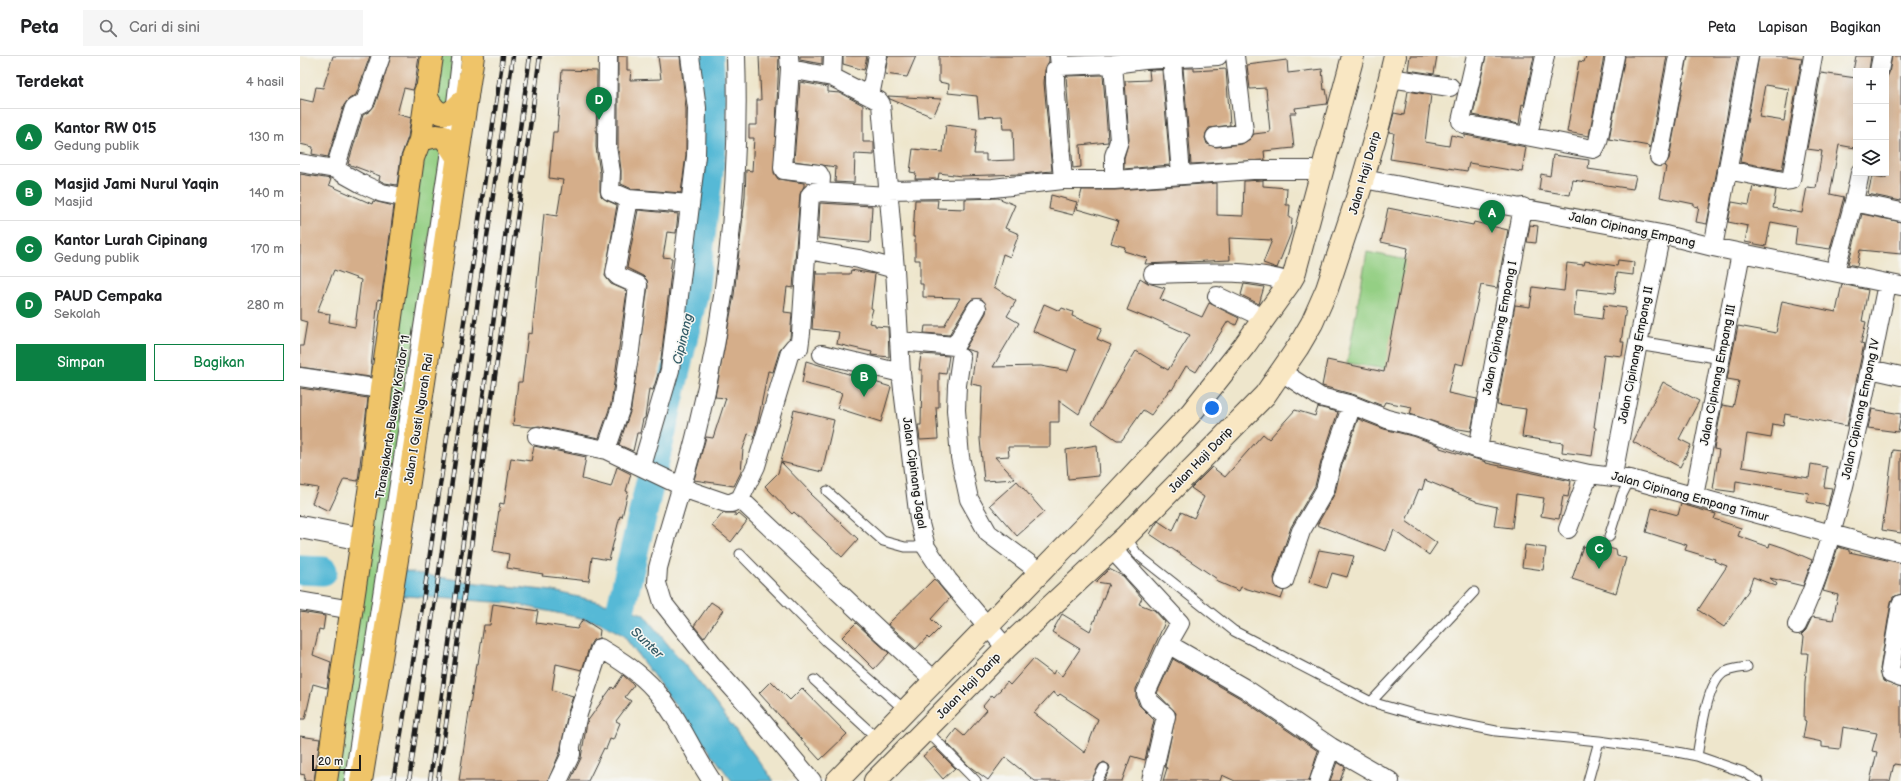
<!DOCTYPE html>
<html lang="id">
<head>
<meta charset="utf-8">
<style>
	body { margin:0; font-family:"Balsamiq Sans",sans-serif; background:#f6f6f6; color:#202124 }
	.controls { position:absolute; right:12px; top:12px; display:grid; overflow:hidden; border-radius:0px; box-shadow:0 4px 16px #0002 }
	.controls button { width:36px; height:36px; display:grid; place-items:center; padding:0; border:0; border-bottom:1px solid #e0e0e0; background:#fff; color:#202124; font:20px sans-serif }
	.scale { position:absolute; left:12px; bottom:10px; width:49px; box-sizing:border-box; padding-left:4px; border:2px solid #1c1c1c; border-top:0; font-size:11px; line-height:14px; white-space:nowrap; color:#1c1c1c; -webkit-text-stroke:3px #f6f6f2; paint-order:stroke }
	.you { position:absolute; left:912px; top:352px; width:14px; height:14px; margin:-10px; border:3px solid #fff; border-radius:50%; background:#1a73e8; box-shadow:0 0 0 6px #1a73e833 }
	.badge { display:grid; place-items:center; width:26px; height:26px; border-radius:50%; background:#0b8043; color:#fff; font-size:13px; font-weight:700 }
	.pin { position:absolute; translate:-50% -33px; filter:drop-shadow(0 1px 2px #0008) }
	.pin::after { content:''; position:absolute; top:21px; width:14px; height:12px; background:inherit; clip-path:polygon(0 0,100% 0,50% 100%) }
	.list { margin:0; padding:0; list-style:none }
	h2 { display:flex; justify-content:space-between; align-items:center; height:52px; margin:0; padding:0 16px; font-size:17px }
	h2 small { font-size:13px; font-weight:400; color:#757577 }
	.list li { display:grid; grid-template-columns:26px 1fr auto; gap:12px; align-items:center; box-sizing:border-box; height:56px; padding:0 16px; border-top:1px solid #e0e0e0 }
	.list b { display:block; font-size:15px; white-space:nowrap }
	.list p { margin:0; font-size:13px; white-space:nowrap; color:#757577 }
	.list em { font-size:13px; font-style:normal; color:#757577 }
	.actions { display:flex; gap:8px; padding:12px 16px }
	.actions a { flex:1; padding:9px 0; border:1px solid #0b8043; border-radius:0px; text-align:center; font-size:14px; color:#0b8043 }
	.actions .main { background:#0b8043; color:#fff }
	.icon { flex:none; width:22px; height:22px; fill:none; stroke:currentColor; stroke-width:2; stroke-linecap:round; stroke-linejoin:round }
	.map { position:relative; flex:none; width:1601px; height:725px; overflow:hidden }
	header { display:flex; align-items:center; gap:24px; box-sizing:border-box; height:56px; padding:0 20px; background:#fff; border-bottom:1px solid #e0e0e0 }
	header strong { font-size:19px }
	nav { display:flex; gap:22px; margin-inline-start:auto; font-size:14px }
	.search { width:280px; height:36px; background:#f6f6f6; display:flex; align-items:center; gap:10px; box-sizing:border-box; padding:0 14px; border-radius:0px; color:#757577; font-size:15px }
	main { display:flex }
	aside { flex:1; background:#fff }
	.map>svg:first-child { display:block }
	.green { fill:#94cf84; stroke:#587650 }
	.water { fill:#57b9d6; stroke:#3a6a79 }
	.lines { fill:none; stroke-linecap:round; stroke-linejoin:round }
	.river { stroke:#57b9d6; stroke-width:29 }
	.building { fill:#d5ae8a; fill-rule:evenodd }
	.service-casing { stroke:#3c3a36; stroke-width:11 }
	.pedestrian-casing { stroke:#3c3a36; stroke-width:15 }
	.minor-casing { stroke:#3c3a36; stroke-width:20 }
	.tertiary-casing { stroke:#3c3a36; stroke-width:24 }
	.secondary-casing { stroke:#3c3a36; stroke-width:24 }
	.primary-casing { stroke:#3c3a36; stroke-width:24 }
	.service { stroke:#fff; stroke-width:9 }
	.pedestrian { stroke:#fff; stroke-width:13 }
	.minor { stroke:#fff; stroke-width:18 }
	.tertiary { stroke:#fff; stroke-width:22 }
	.secondary { stroke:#f9e7c3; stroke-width:22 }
	.primary { stroke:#efc469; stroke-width:22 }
	.rail-casing { stroke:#1c1c1c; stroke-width:4.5 }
	.rail { stroke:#f6f6f2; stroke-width:3; stroke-dasharray:9; stroke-linecap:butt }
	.labels { text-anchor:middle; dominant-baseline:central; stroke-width:3; stroke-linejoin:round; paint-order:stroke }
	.street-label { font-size:12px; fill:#1c1c1c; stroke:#f6f6f2 }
	.water-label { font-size:13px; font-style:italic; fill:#345b66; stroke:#f6f6f2 }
</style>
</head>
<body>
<header>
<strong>Peta</strong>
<div class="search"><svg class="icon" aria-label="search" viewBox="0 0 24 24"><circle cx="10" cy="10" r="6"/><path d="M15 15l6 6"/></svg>Cari di sini</div>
<nav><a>Peta</a><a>Lapisan</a><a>Bagikan</a></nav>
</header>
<main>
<aside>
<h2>Terdekat<small>4 hasil</small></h2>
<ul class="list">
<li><span class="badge">A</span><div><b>Kantor RW 015</b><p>Gedung publik</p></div><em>130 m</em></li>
<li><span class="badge">B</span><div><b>Masjid Jami Nurul Yaqin</b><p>Masjid</p></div><em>140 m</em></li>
<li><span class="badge">C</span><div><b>Kantor Lurah Cipinang</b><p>Gedung publik</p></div><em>170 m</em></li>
<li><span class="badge">D</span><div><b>PAUD Cempaka</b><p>Sekolah</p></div><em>280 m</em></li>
</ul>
<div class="actions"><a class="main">Simpan</a><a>Bagikan</a></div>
</aside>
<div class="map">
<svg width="1601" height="725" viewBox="0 0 1601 725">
	<rect width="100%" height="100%" fill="#f6f6f2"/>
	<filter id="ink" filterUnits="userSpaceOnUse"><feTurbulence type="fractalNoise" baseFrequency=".025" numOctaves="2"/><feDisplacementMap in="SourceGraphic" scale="8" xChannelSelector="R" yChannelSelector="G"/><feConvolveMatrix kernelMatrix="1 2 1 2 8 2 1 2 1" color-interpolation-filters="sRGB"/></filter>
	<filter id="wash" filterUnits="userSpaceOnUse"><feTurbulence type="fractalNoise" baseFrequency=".012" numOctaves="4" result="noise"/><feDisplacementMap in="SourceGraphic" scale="16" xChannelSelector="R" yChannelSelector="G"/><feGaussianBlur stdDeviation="0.9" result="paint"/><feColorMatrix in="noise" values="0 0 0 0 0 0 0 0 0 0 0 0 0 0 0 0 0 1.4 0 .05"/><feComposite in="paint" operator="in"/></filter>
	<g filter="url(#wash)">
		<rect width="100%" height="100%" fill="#eee6cc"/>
		<path class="green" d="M132,0H157L150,56L137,55Z
			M144,81L49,725H26L113,102Z
			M1067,196L1107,204L1086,313L1047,307Z"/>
		<path class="water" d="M94,514L177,527L253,535L317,550L343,558L406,635L474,725H432L323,579L299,566L210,547L91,539Z"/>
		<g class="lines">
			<path class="river" d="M0,514L23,515
				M319,560L394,237L414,75L409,0"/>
		</g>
		<g id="blocks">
			<path class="building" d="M33,0H70L56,39L49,43L44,49L28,101L12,98L13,91L0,88V43L13,46L16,31L23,32Z
				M91,0H119L115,28L113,34L104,32L97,58L111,62L108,81L101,100L97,129L85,127L79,124L80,120L48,108L63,59L70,55L75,49Z
				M318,0H327V14H331L330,24L361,23L358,0H380L386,53V99L381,137L332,133L321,128V114L318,90Z
				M459,0H479L474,117L478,123L504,127V130L500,138L493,232L487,231L484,256L492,257L490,282L480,293L473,316L468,315L458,365L454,380L448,378L443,393L441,416L434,430L394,424L406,381L413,382L426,342L415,341L434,239L445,141L446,114L452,115L454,82H449V69H457V44H461Z
				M500,0H522V8L500,4Z
				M543,0H567L564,14L543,8Z
				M588,0H616L607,21L585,18Z
				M639,0H749V5L745,14L744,27L752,115L721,118L661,120L639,117L638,123H615L616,117L610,116L613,93L643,96L646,69L677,73L674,98H686V105L714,104L713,73H703L702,60L679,61L677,40L648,37L649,28L639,26Z
				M1110,0H1137L1134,18L1108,14Z
				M1186,0H1234L1224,49L1222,48L1219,68L1173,59Z
				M1286,0H1304L1289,80L1267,76L1279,5L1284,6Z
				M1325,0H1367L1350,92L1349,90L1309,83Z
				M1388,0H1438L1407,168L1396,166L1399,151L1394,150V148L1360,141L1366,111L1364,110L1369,103Z
				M1459,0H1487L1502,2L1482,114L1440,106ZM1465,29L1489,33L1484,65L1459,61Z
				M1556,0H1571L1569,15H1553Z
				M1592,0H1601V145L1568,138L1572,120L1586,122V23L1589,17Z
				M987,4L988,17L1022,13L1024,34L1026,33L1028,45L1027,48L995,52L996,57H990L994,92L964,95L965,104L891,108L883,12H894V15L926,13L930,69L909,72L906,77L905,82L907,88L916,91L942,88L950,83L954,78L970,76L966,32L950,33L947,9Z
				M262,14L297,15L296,91L300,117V135L301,140L306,144L317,149L305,220L311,228L327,235L311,348L299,382L239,370L232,371L213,369L218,326H222L228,277L232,278L244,158L257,160L263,124L249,122L253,76H257Z
				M849,14H862L870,109L824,113V102L829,84L825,25L850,24Z
				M1521,17L1556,22V83L1555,92L1539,89L1530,138L1544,141L1530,193L1495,188L1497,171L1471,166L1466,190L1445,186L1448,170L1428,166L1432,146L1449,149L1453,130L1476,134L1473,152L1502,157L1507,131L1516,132L1522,95L1507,93Z
				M803,19L808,84V86L780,89L781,111L773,112L766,20Z
				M500,26L528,31V36L540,37L563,49V86H574V99L555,98L554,127L535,126L536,111L494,105Z
				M1108,35L1131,39L1125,86L1149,90L1151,79L1165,82V79L1226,91L1222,116L1169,107L1167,115L1090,103L1094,77L1089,76L1094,57L1104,59Z
				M588,40L641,43L633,61L590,43Z
				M1253,99L1289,104L1288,113L1336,120L1333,133L1273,124L1270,139L1239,134L1241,118L1250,120Z
				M0,118L31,123L29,129L72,148L73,145L94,150L81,244L78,243L70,321L0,311V290H3L7,266L0,264ZM34,214L61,224L55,271L29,266L30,258L17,256Z
				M963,124V130L987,132L986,149H990L989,162H992L991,177L977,212L963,207L972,184L929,182L930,204L845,208L847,202L824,195L825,191L811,187L818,165L777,153L782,134H815L917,127V159L943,160L944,125Z
				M751,139L777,146L773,159L749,153Z
				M698,142L715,149L705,172L719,178L710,201L703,198L694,231L716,245L707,260L719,267L693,311L741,310L768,315L776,294L733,275L744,248L760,255L762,252L773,256L772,260L802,272L797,283L811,289L779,358L759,344V366H750V391H708L709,400L695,401L715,423L684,425L680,383L682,330L671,328L676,296L665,293L686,257L687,252L682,243H672L668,247L649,279L624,277L625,270H644L660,242L623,241V228H620V204H615V181H613L615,144H638L637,152L665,153V143Z
				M520,147L572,150L570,187L518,182Z
				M1088,152L1173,169L1174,166L1208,174L1197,232L1181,229L1163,309L1155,307L1148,337L1177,343L1171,375L1153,372L1110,358L1112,351L1085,346L1083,350L1055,339L1022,330L1027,304L1084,316L1108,192L1081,186Z
				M338,154L378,158L376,177L367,176L363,201L372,202L370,216H371L360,312L353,334L349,333L345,362L343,363L340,377H337L333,395L319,389L331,353L348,230L347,224L343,220L327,212Z
				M1562,158L1601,166V198L1560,194L1557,210L1548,208Z
				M1230,169L1238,170L1236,187L1227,186Z
				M1318,204L1334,206L1333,219L1317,217L1315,237L1277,233L1274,259L1302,263L1304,249L1326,252L1321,286H1324L1322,300L1304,298L1294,371L1296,372L1292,400L1262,396L1263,387L1222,381L1226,353L1197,349L1215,249L1230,251L1233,231L1264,235L1267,207L1284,209L1285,205L1317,210Z
				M516,214L517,218H550L551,214L575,218L571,252L573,253L569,267L575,268V270L588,271L589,301L571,299L572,296L537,288L539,276L512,273Z
				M840,222L848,227L865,232L860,243L902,261L909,247L939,262L936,269L928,265L896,316L886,310L872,334L870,333L851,359L843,354L822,384H817L792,367L836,295L868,314L890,279L852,262V264L827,254Z
				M944,228L964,231L959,248L941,239Z
				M1542,228L1568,234L1562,265L1566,266L1561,287L1564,288L1547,370L1485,358L1483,370L1473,368L1471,382L1447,378L1442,411L1509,422L1511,408L1527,411L1524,431L1532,432L1528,450L1507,446L1509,437L1436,425L1435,436L1413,433L1419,394L1414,393L1422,349L1433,351L1439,325L1427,323L1438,270L1476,277L1482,245L1536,256Z
				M621,298L649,300L646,318L639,317V351H636L638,383L620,384L618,369H621L622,314H619Z
				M506,305L591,331L581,366L537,352L542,337L502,327Z
				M1363,326L1399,345L1379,383L1391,389L1380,411L1333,386Z
				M0,332L68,342L58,425L44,423L29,455L12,447L18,432L0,429Z
				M1018,351L1038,356L1021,406L1015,430L991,471L974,522L976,532L984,535L981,543L941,531L939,535L916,525L917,523L901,512L850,478L858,465L873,475L881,456L894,462L904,441L891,432L912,411L925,421L963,378L969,383L995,354L1015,360Z
				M1572,353L1601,358L1598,376L1568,372Z
				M494,354L534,364L522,416L481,406L512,438L511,439L558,483L542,501L494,456L492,458L465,430L478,417Z
				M1058,363L1084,373L1116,381L1140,390V392L1186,406V407L1271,425L1268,441L1263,440L1259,463L1241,460L1244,442L1216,438L1212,472L1194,470L1197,451L1176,446V445L1125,424L1122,434L1119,433L1106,465L1137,487L1129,499L1094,474L1086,495L1017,469L1035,437L1041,412Z
				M797,389L799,420L768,423L766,394Z
				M234,390L286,401L282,423L311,431L317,411L331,418L326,435L328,436L322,461L320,460L309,504L292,501L289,525L242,520L243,518L207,512L209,498L193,495L200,447L204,448L211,402L231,405Z
				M1593,394L1601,395V477L1582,474Z
				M717,425L744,456L717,480L690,449Z
				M1381,448L1416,458L1414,463L1441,472L1438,480L1469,491L1470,487L1485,492L1512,504L1503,530L1470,522L1477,528L1476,530L1453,521L1448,535L1424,571L1398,554L1427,510L1414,505L1415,503L1385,494L1387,489L1346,476L1352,452L1378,459Z
				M423,457H435V460L438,457L447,465L431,486L412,470Z
				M1294,488L1316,494L1317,500L1326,502L1316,537L1272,523L1283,490L1294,493Z
				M1225,489L1246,492L1243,514L1222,511Z
				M1538,491L1549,494V496L1601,507V538L1593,541L1591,546L1580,613L1583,625L1601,632V709L1594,708L1590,725H1570L1577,696L1572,695L1577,677L1543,671L1540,693L1522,691V686L1503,682L1506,665L1504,664L1505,626L1508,597H1502L1504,581L1501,579L1506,574L1512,561L1533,564L1538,539L1523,535Z
				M1019,494L1054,500L1047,521L1032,517L1027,532L1009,526Z
				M809,513L823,520L842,542L839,548L854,554L865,566L836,633V641L839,649L854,664L845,704L831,700L822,725H804L810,712L809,709L804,706L799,709L791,725H735L705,701L688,724L669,710L646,686L656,673L664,680L687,654L683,650L692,639L694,641L707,626L710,629L733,603L753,618L755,614L762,620L780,593L752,576L762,558L790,575L809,528L796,526ZM753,636L758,640L760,638L798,663L785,697L734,657Z
				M634,523L650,542L631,563L640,572L629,583L627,581L616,593L588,568Z
				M411,546L423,554L404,582L394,570Z
				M193,548L238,555L236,567L277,573L283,563L300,574L299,582L293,584L290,589L282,614L256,608L252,634L273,640L268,656L260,696L248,725H159L176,608H178L184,569H190Z
				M0,556L25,560L23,574L19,573L13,599L31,606L27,632L13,628L5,663H0Z
				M556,567L589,597L574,613L542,581Z
				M873,603L940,642L1018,695L1009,725H935L922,719L920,725H863L867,712L865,711L876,657L857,637Z
				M323,619L334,629L325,641L331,645L316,665L320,667L313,684L310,683L306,693L304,692L288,725H270L281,702L287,666L312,631L314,633Z
				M471,625L490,644L502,632L547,678L520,704L459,637Z
				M0,680L20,683L14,725H4L5,719L0,718Z
				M634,691L655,712L643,723L623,700Z
				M1037,706L1045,711L1040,725H1030Z"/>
		</g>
	</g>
	<g filter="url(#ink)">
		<use href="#blocks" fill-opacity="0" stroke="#3c3a36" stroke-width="1"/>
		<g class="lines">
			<defs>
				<path id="service" d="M527,435L583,485L605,491H626
					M826,480L837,498L934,575L1071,646L1117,659L1196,675L1299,685L1377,696L1397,700L1443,716L1458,725
					M1309,481L1322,439L1330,423
					M440,498L526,585L605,654
					M514,624L578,683
					M1071,646L1174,536
					M626,674L676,725
					M1397,700C1401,680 1406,629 1423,617C1429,613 1440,612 1447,611
					M49,725L147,85L157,0
					M797,725L804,712
					M1288,725L1299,685"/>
				<path id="pedestrian" d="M1338,287L1422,301"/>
				<path id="minor" d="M308,0L307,91L311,116L310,135L329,143L315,217L318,220L338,229L330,294L321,351L306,394L394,436L426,447H431L440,443L456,410L490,296L494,291L499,292L501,277L510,139L513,136L517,137L520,135L521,122L519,118L484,114L483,112L490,13
					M436,0C440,127 427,254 396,378C385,423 370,467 358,512L357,527L363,547L411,608L456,658L512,725
					M489,0L490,13L532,21L579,45L581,48L595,213L601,317L619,464L626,491L648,524L706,592
					M759,0L760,10L813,8L844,4L918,0
					M1176,0L1161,65L1164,68L1293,93L1295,92L1298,86L1315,0
					M872,3L881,119
					M813,8L819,85L814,100V124
					M760,10L755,14V27L763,124H814L953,114H1022
					M1579,15L1582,0
					M532,21L533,0
					M1090,22L1150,31
					M570,40L578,0
					M1228,79L1245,0
					M915,81L940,78L944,75L935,0
					M1359,101L1378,0
					M0,107L35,113L62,128L82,137L108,142
					M35,113L54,52L65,46L81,0
					M1427,114L1483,125L1491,124L1513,0
					M1063,123L1361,178L1413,191L1601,230
					M588,134L693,132L763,124
					M519,136L589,140
					M329,143L390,148
					M1554,146L1601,156
					M1413,191L1449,0
					M507,194L559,203L595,213
					M1535,215L1554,146L1560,117
					M853,218C899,217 946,212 990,226
					M917,240L964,262
					M599,285L655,290L677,252
					M522,298L601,317
					M661,302L657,329L656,354L660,401L669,443L688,477L740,516
					M1570,313L1601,320
					M980,315L1020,341L1052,349L1087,363L1119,371L1178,393L1289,418L1330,423L1601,497
					M0,321L81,333
					M237,380L306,394
					M1178,393L1223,151
					M342,410L370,314L396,100L397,52L390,0
					M1313,419L1338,287L1361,178
					M1394,440L1441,197
					M440,443L580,575L634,624
					M1268,473L1289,418
					M813,492L821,503L880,567L868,588L846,637L849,645L866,660L851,725
					M984,525L1001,475L1025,434L1031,409L1052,349
					M0,545L52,554
					M1601,548L1590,614L1591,618L1601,622
					M1497,569C1518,526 1531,480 1543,434C1560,366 1573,296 1587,228
					M868,588L946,633L1031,691L1090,725
					M258,725L271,698V690L278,658L300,592C320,604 339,616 355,634C379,661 392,696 412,725
					M1019,725L1031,691"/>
				<path id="tertiary" d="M0,471L62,483"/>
				<path id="secondary" d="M537,725L793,462L891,357L945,289L990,226L994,219L1053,0
					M575,725L706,592L826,480L965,339L998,291L1012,267L1027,233L1060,133L1079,67L1095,0"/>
				<path id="primary" d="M125,36C128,45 137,63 150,56C156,53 162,45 167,41
					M120,84L136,80L144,81L157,101
					M26,725L73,409L81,333L113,102L120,84L132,0
					M61,725L101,479L173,0"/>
			</defs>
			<use href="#service" class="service-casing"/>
			<use href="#pedestrian" class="pedestrian-casing"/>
			<use href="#minor" class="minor-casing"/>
			<use href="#tertiary" class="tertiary-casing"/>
			<use href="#secondary" class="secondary-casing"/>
			<use href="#primary" class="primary-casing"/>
			<use href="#service" class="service"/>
			<use href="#pedestrian" class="pedestrian"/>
			<use href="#minor" class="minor"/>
			<use href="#tertiary" class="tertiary"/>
			<use href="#secondary" class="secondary"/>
			<use href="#primary" class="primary"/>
			<defs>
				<path id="rail" d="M93,725L122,552L203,0
					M109,725L213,0
					M130,725L230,0
					M138,725L240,0"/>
			</defs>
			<use href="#rail" class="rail-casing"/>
			<use href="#rail" class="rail"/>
		</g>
	</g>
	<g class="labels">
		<g class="street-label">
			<text transform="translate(1065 117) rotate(-74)">Jalan Haji Darip</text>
			<text transform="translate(1332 174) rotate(12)">Jalan Cipinang Empang</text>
			<text transform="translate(1200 272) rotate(-79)">Jalan Cipinang Empang I</text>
			<text transform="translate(1336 299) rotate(-79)">Jalan Cipinang Empang II</text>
			<text transform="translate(1418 319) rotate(-79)">Jalan Cipinang Empang III</text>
			<text transform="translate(1561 353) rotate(-78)">Jalan Cipinang Empang IV</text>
			<text transform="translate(93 361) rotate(-81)">Transjakarta Busway Koridor 11</text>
			<text transform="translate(119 363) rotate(-81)">Jalan I Gusti Ngurah Rai</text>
			<text transform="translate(901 404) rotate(-46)">Jalan Haji Darip</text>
			<text transform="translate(614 417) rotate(82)">Jalan Cipinang Jagal</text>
			<text transform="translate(1390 441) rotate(15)">Jalan Cipinang Empang Timur</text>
			<text transform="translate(669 630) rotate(-46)">Jalan Haji Darip</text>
		</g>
		<g class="water-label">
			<text transform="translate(383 283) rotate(-77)">Cipinang</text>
			<text transform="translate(347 587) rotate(43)">Sunter</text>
		</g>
	</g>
</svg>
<div class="controls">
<button>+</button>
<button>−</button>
<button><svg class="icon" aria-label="layers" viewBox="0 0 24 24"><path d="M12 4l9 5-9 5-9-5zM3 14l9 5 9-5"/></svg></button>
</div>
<div class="scale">20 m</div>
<div class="you"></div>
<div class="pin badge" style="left:1192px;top:177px">A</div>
<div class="pin badge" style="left:564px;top:341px">B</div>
<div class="pin badge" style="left:1299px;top:513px">C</div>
<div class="pin badge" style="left:299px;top:64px">D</div>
</div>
</main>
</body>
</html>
